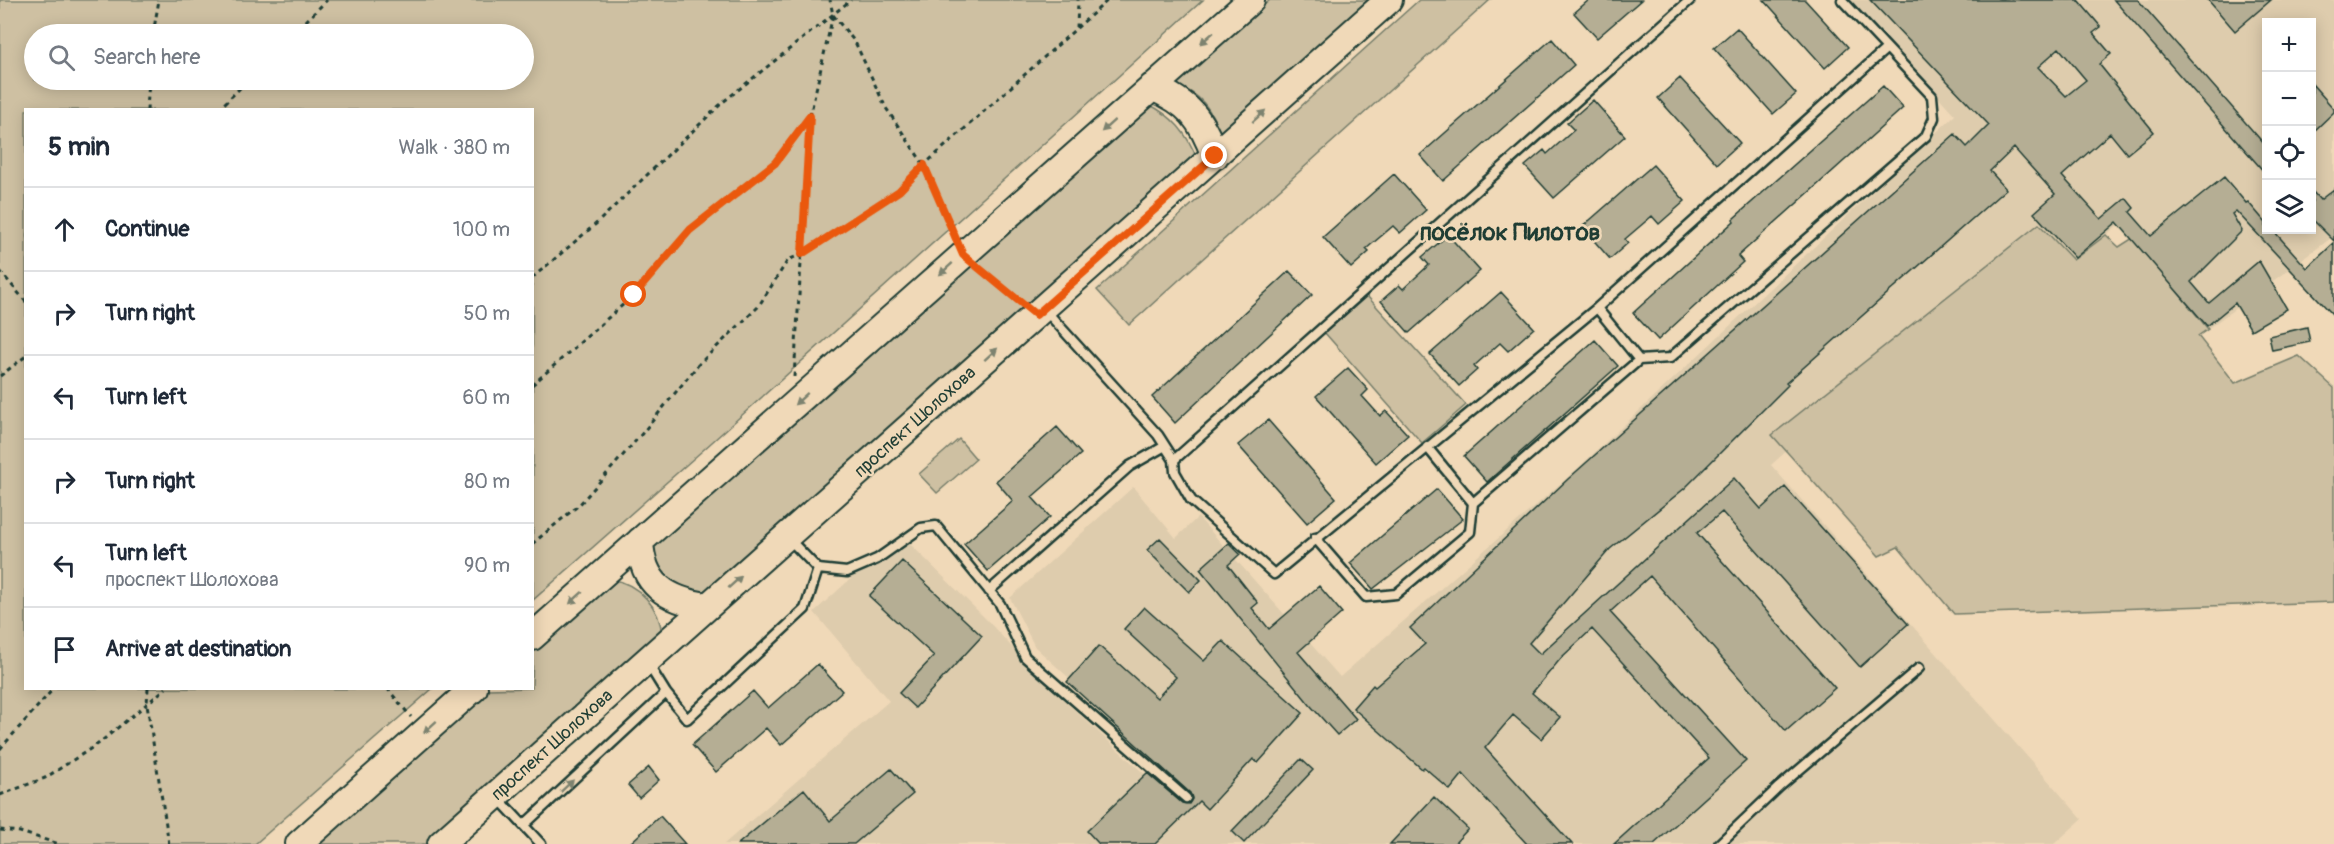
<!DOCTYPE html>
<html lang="en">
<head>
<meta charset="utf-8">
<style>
	body { margin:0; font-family:Pangolin,sans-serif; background:#f2f2f3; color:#1f2937 }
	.controls { position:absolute; right:18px; top:18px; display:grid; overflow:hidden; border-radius:0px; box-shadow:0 3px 15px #0003 }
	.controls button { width:54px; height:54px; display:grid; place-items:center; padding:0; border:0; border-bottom:2px solid #e0e1e3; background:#fff; color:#1f2937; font:30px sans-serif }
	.stop { position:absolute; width:18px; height:18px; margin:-14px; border:4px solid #ea580c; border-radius:50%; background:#fff }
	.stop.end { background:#ea580c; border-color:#fff; box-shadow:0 2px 6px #0008 }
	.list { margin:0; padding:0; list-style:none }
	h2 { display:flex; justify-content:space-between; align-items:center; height:78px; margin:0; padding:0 24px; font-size:26px }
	h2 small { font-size:20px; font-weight:400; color:#747a83 }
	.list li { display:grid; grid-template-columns:39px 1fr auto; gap:18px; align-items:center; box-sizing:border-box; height:84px; padding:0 24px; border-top:2px solid #e0e1e3 }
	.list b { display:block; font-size:22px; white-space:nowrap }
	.list p { margin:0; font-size:20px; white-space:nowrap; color:#747a83 }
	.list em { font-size:20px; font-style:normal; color:#747a83 }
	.icon { flex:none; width:33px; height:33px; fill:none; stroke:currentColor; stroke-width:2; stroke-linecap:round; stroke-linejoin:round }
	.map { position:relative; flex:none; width:2334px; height:844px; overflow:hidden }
	.search { position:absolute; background:#fff; box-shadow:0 3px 15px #0003; left:24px; top:24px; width:510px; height:66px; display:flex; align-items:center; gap:15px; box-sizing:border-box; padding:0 21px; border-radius:33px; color:#747a83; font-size:22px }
	.panel { position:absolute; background:#fff; box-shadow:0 3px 15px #0003; left:24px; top:108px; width:510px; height:582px; border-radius:0px }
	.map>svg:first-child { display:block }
	.built { fill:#deccad; fill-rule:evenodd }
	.green { fill:#cec0a2; stroke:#767e6b; stroke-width:1.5; fill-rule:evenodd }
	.building { fill:#b5ae94; stroke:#1f3d34; stroke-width:1.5; fill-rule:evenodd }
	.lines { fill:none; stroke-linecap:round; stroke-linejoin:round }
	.lane-casing { stroke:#1f3d34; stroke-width:13 }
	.primary-casing { stroke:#1f3d34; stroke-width:30 }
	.path { stroke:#1f3d34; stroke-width:3; stroke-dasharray:4.5 4.5; stroke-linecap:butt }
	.lane { stroke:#f0d9b8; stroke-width:8 }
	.primary { stroke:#f0d9b8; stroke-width:26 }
	.oneway { fill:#7d836f }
	.route { stroke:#ea580c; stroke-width:8 }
	.labels { text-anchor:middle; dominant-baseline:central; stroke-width:5; stroke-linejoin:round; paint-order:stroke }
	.street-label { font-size:18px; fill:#1f3d34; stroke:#f0d9b8 }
	.district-label { font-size:24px; font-weight:bold; fill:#1f3d34; stroke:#f0d9b8 }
</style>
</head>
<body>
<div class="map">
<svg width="2334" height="844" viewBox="0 0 2334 844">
	<rect width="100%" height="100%" fill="#f0d9b8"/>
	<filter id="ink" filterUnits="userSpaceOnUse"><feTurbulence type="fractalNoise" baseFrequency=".0167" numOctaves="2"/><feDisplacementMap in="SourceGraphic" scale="12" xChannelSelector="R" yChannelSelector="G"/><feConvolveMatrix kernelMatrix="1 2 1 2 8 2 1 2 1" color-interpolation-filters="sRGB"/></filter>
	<g filter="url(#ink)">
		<path class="built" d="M1850,0H2334V236L2206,330L2118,225L2073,264L2039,225L1771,465L2082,819L2054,844H724L889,701L814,612L900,534L987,620L1046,684L1186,812L1199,796L1035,647L1010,598L1133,487L1176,538L1198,517L1340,677L1576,470L1955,115ZM2266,22H2312V230H2266Z"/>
		<path class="green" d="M0,0H1203L702,451L533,600L532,110H26V688L432,689L255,844H0ZM34,34H524V80H34Z
			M1270,0H1370L1221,134C1210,108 1202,94 1173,84Z
			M1419,0H1490L1129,325L1097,290Z
			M1148,104C1173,116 1187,133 1197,159L705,597L691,594L659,574L649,545Z
			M2039,224L2073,260L2106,235L2119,247L2133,238L2208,329L2198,336L2235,383L2299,356L2334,388V602L1954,614L1898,547L1879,556L1772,435Z
			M1367,296L1466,405L1422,443L1325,333Z
			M959,439L976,459L937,493L919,474Z
			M611,579C639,584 660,607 662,635L427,844H313L488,689L532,688L533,649Z"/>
		<path class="building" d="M1589,0H1641L1597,38L1574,13Z
			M1764,0H1805L1848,47L1825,68Z
			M1870,0H2078L2101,27L2093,33L2111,54L2099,64L2154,132L2127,154L2110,133L2062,176L2101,219L2126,198L2134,208L2130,212L2151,236L2224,177L2246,203L2248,202L2266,223V230H2273L2307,268L2334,243V316L2236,211L2232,214L2242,231L2191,282L2209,303L2259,261L2287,309L2251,330L2235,303L2207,326L2117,222L2075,258L2034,213L2055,194L2014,148L1990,171L2006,189L1786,383L1788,385L1685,488L1610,549L1529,643L1540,654L1734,478L1761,509L1785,487L1908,624L1860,667L1722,512L1697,533L1835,688L1786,731L1650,576L1610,612L1746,761L1654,844H1614L1709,758L1592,629L1562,657L1532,693L1560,717L1541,739L1513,715L1485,748L1572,844H1527L1463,774L1450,790L1424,767L1422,769L1353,708L1373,685L1375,687L1425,644L1410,628L1568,479L1955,134L1967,147L1989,125ZM2059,48L2086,80L2066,96L2038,67Z
			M2114,0H2138L2266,146V174Z
			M2208,0H2271L2235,31Z
			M1737,28L1796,94L1773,114L1714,48Z
			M1552,39L1574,65L1443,181L1420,155Z
			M1680,78L1740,143L1717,164L1658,98Z
			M2312,84L2334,109V112L2312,133Z
			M1883,86L1903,108L1738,256L1743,262L1658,340L1633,313L1734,221L1733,219Z
			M1593,100L1625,136L1554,198L1525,166L1544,150L1547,154L1574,130L1567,123Z
			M1653,165L1685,201L1659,224L1652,216L1625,239L1628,243L1610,259L1582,227Z
			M1394,174L1426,210L1400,233L1393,226L1366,249L1369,252L1351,268L1323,237Z
			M2334,189V241L2312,219V191L2320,200Z
			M1448,235L1480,271L1409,333L1381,301L1399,285L1403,289L1429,265L1422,257Z
			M1289,271L1312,295L1175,423L1152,397Z
			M1501,292L1534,328L1508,351L1500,343L1474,366L1477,370L1459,386L1430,354Z
			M2307,327L2310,342L2272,350L2269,336Z
			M1595,340L1618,366L1487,482L1464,456Z
			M1348,368L1368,390L1362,396L1380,416L1386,411L1408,435L1376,463L1316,396Z
			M1268,420L1336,498L1307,523L1238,445Z
			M1057,427L1081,454L1032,497L1050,517L988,571L964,544L1013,501L996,481Z
			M1437,489L1463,519L1373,589L1350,563Z
			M1160,538L1201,580L1189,592L1147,550Z
			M1229,543L1240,554L1228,565L1258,603L1252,608L1269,629L1319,586L1342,613L1298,652L1356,719L1337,735L1310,705L1200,569Z
			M902,561L982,636L915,708L899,693L934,656L869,596Z
			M1144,607L1204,661L1223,641L1303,713L1258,763L1253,759L1207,809L1199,801L1155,844H1099L1087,831L1147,773L1182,803L1189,804L1192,799L1190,793L1067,682L1099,646L1157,698L1176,677L1124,629Z
			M818,664L842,691L781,745L766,728L716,772L692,745L753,691L768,708Z
			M1301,759L1313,770L1244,843L1232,831Z
			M649,767L659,780L639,798L628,785Z
			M891,769L913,794L854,844H738L804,789L830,821Z
			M1434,797L1468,829L1454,844H1390Z
			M660,816L685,844H629Z"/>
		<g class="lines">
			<defs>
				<path id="lane" d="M1597,308L1639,360
					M1046,311L1158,435L1174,460L1175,472L1191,500L1274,574L1597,308L1887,48
					M1427,447L1473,503
					M1174,460L1690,0
					M1315,538L1366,597L1396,594L1470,532L1473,503L1639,360L1670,358L1926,136L1934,118L1932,96L1842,0
					M789,539L818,569L847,572L877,559L921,528L936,526L1000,604L1025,657L1186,798
					M989,591L1130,466L1165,446
					M648,664L666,693L687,719L805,609L818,569
					M498,798L541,844
					M524,825L666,693
					M1719,844L1779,787L1919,668"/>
				<path id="primary" d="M1152,87C1189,103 1201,118 1215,156
					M640,541C642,585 667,600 707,606
					M532,637L1251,0
					M299,844L474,688
					M441,844L1389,0"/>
			</defs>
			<use href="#lane" class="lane-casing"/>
			<use href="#primary" class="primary-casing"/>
			<path class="path" d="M833,15L855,42L886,108L924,165L955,235
				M1077,28L1078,0
				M153,34L159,0
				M293,34L327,0
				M147,110L149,80
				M218,110L248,80
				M979,268L1020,302
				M0,271L26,302
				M532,278L597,223L723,102L851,0
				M0,376L26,356
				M794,377L810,116L833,15L830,0
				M532,385L634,295L690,230L775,163L809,118
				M532,544L580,504L640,436L698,365L758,307L788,260L802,254L899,191L924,165L1108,0
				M148,688L147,704L169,844
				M387,688L411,717
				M0,749L54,688
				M0,795L45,778L98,744L166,688
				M0,830L20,832L59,844"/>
			<use href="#lane" class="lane"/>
			<use href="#primary" class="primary"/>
		</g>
		<defs><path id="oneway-solid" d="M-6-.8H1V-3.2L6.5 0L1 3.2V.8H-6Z" transform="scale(1.5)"/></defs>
		<g class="oneway">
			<use href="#oneway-solid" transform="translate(1207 38) rotate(139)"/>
			<use href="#oneway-solid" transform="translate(1259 116) rotate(-42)"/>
			<use href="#oneway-solid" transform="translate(1108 126) rotate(138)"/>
			<use href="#oneway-solid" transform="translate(946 269) rotate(138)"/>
			<use href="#oneway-solid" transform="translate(991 354) rotate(-42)"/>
			<use href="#oneway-solid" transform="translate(801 399) rotate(138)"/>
			<use href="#oneway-solid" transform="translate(735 582) rotate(-42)"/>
			<use href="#oneway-solid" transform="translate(576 598) rotate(138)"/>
			<use href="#oneway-solid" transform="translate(430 727) rotate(138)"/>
			<use href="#oneway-solid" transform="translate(567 786) rotate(-43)"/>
		</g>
	</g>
	<g class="lines" filter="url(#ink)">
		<path class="route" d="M634,295L690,230L775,163L810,116L802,254L899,191L924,165L963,255L1036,315L1215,156"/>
	</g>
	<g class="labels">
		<g class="street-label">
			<text transform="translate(915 422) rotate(-42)">проспект Шолохова</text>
			<text transform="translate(552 745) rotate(-42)">проспект Шолохова</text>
		</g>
		<g class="district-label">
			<text x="1510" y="232">посёлок Пилотов</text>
		</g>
	</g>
</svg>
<div class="controls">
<button>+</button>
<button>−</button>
<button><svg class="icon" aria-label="locate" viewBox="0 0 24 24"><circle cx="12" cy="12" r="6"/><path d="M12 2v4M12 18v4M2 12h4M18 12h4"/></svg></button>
<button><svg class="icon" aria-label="layers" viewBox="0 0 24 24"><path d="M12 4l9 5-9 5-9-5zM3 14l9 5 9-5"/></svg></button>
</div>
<div class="stop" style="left:634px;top:295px"></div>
<div class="stop end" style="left:1215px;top:156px"></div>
<div class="search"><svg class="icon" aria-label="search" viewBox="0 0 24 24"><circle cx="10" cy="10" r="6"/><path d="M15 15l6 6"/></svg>Search here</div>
<section class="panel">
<h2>5 min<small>Walk · 380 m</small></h2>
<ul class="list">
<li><svg class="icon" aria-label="ahead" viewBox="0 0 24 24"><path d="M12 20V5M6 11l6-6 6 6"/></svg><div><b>Continue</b></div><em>100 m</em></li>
<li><svg class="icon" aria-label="right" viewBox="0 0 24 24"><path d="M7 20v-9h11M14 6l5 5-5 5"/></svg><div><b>Turn right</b></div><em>50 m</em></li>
<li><svg class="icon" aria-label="left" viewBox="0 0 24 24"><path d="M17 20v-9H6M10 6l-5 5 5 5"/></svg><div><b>Turn left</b></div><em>60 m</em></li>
<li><svg class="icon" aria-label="right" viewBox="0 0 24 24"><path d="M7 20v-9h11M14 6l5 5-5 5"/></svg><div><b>Turn right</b></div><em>80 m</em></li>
<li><svg class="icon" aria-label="left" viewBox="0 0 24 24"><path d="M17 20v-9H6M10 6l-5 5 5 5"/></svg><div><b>Turn left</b><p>проспект Шолохова</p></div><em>90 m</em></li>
<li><svg class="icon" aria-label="arrive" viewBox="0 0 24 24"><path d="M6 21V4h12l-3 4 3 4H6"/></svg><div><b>Arrive at destination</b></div></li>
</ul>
</section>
</div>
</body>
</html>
